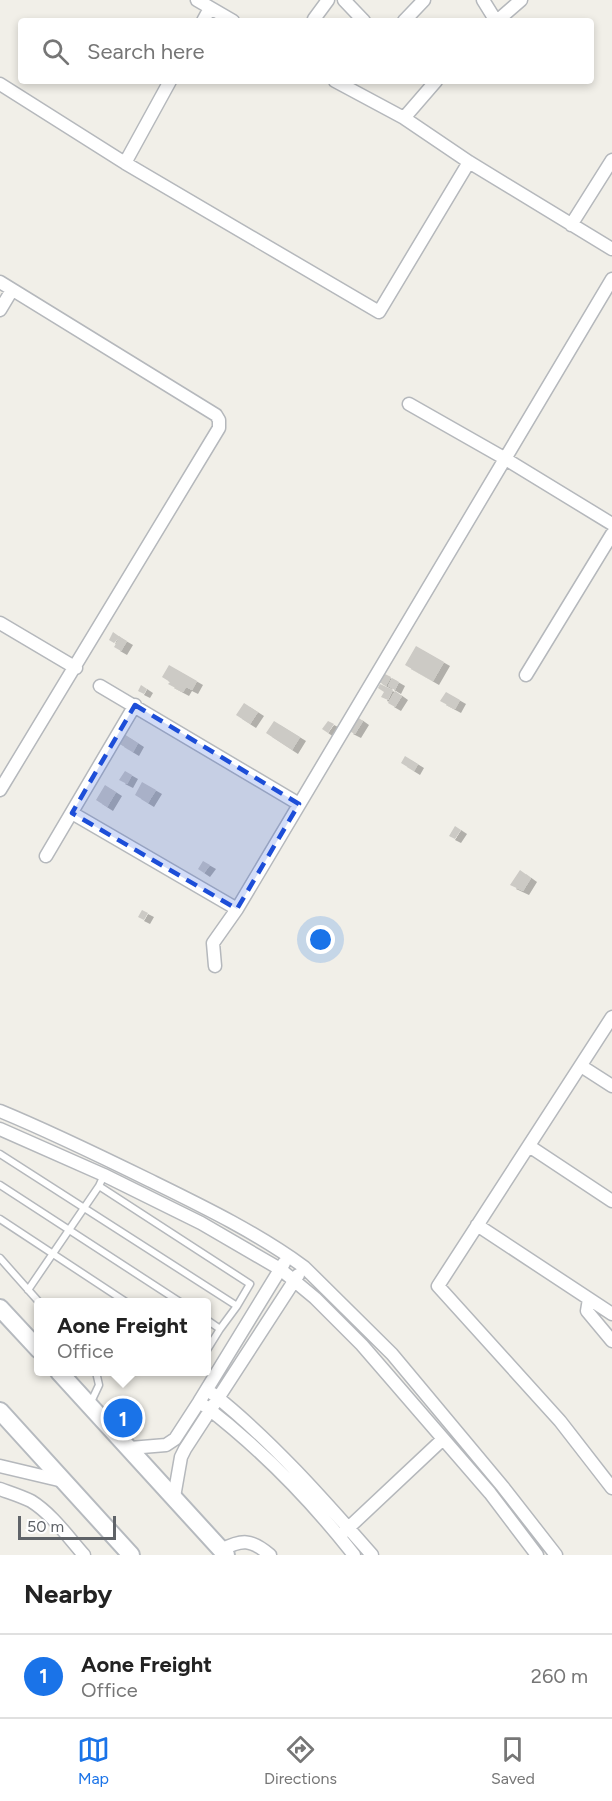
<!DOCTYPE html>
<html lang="en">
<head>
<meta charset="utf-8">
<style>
	body { margin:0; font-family:Figtree,sans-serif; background:#f6f6f6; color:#222 }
	.scale { position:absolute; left:18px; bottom:15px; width:98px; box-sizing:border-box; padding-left:6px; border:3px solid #5f6368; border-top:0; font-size:16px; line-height:21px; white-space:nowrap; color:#5f6368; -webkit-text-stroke:4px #fff; paint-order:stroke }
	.you { position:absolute; left:321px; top:940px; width:21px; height:21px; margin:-15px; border:4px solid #fff; border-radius:50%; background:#1a73e8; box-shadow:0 0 0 9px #1a73e833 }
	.badge { display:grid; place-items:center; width:39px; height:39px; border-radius:50%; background:#1a73e8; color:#fff; font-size:20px; font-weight:700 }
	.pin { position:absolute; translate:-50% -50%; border:3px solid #fff; box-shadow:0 2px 6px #0006 }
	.popup { position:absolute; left:34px; top:1298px; width:177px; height:78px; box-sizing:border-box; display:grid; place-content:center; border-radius:6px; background:#fff; filter:drop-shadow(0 2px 4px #0005); font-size:20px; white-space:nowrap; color:#767676 }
	.popup b { font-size:22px; color:#222 }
	.popup::after { content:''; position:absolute; left:50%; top:100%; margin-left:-12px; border:12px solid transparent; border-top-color:#fff }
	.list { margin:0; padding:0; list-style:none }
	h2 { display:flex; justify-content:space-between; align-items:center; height:78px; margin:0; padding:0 24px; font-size:26px }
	h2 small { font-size:20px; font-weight:400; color:#767676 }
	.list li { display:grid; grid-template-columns:39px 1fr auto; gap:18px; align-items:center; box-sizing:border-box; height:84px; padding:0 24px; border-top:2px solid #e0e0e0 }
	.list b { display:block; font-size:22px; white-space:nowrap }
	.list p { margin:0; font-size:20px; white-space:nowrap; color:#767676 }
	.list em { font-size:20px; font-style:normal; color:#767676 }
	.icon { flex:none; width:33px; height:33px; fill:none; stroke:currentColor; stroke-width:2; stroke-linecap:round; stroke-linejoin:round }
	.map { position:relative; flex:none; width:612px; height:1555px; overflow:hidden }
	.search { position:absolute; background:#fff; box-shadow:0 3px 9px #0003; left:18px; right:18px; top:18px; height:66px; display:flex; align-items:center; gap:15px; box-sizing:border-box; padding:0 21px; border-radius:6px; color:#767676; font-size:22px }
	.sheet { height:162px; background:#fff }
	nav { display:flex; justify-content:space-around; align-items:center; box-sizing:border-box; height:84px; border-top:2px solid #e0e0e0; background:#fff; font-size:16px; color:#767676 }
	nav a { display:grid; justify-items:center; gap:3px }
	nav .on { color:#1a73e8 }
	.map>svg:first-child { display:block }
	.building { fill:#cccac5; filter:url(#shadow) }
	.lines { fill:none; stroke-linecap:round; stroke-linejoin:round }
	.lane-casing { stroke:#b5b8bc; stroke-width:9 }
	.street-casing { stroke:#b5b8bc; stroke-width:15 }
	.secondary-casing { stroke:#b6babf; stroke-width:20 }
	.lane { stroke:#fff; stroke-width:6 }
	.street { stroke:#fff; stroke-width:12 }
	.secondary { stroke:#fff; stroke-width:16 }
	.marked { fill:#1d4ed8; fill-opacity:0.2; stroke:#1d4ed8; stroke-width:4.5; stroke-dasharray:12 8; stroke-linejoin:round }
</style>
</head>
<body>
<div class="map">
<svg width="612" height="1555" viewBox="0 0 612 1555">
	<defs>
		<filter id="shadow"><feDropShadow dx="6" dy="4" stdDeviation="0" flood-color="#0004"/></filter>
	</defs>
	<rect width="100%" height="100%" fill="#f1efe8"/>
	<path class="building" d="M113,632L120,637L114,643L109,640Z
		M120,637L127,641L121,651L114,647Z
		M416,646L444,662L433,681L405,665Z
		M169,665L197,681L192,690L186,687L183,692L168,684L170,682L162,677Z
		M381,672L391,677L386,686L376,680Z
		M392,678L399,682L395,690L388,686Z
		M380,684L393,690L388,700L381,697L384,692L378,688Z
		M141,685L147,689L144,694L138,691Z
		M395,691L402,696L395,707L388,703Z
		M446,692L460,700L455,709L440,701Z
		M244,703L258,712L250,724L236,715Z
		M356,716L363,721L355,734L347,730Z
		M274,721L300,737L292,750L266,733Z
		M328,721L334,724L328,733L322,729Z
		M124,734L138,743L133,752L118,743Z
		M405,756L418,764L414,771L401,763Z
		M125,771L132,775L127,784L119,780Z
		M142,782L156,790L148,803L135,795Z
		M105,785L116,792L107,807L96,800Z
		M455,826L461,830L455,839L449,836Z
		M203,861L210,865L204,873L198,869Z
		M520,870L531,878L523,891L510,885Z
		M142,910L148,913L144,920L138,917Z"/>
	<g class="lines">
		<defs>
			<path id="lane" d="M0,1154L237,1306L220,1329
				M0,1185L180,1302
				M99,1186L250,1284L237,1306
				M0,1219L126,1302
				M0,1258L39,1302
				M28,1290L99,1186L104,1175
				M207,1320L220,1329L207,1350
				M90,1404L99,1385L96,1372"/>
			<path id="street" d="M197,0L233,21
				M344,0L364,21
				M483,0L496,21
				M314,19L328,0
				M203,21L210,8
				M404,21L424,0
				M497,21L521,0
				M335,81L404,118L469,162L612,249
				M0,84L125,163L379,312L469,162
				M404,118L436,81
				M125,163L170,81
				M571,225L612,160
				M0,282L216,415L219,420V428L0,790
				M0,310L12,290
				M409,404L504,458L612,524
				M0,623L76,668
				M526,675L612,534
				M100,686L299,804
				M72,813L237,909
				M46,856L135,705
				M215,966L213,943L237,909L612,279
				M612,1017L438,1286L560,1421L612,1488
				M581,1066L612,1086
				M0,1111C51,1132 100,1156 149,1180C202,1206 256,1232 304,1267L392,1354L503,1487L556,1555
				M0,1129L104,1175L201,1223L280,1269L315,1298L362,1345L490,1493L537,1555
				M529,1146L612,1201
				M477,1225L612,1314
				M589,1299L587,1311L612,1341
				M213,1394C270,1439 324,1500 372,1555
				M205,1406C261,1449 310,1499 354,1555
				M130,1448L166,1445L175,1439L199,1402L284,1263
				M0,1466L63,1481
				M0,1489C11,1493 21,1496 31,1501C52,1514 68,1537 84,1555
				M174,1497L181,1457L185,1449L298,1275
				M344,1532L443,1439
				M221,1550C242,1539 251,1539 270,1555"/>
			<path id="secondary" d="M0,1308L39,1350
				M59,1372L226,1555
				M0,1411L131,1555"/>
		</defs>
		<use href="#lane" class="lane-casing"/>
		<use href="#street" class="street-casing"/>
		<use href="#secondary" class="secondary-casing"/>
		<use href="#lane" class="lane"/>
		<use href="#street" class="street"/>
		<use href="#secondary" class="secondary"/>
	</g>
	<path class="marked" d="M135,705L299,804L237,909L72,813Z"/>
</svg>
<div class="scale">50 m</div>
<div class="you"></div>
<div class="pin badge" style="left:123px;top:1418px">1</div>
<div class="popup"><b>Aone Freight</b>Office</div>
<div class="search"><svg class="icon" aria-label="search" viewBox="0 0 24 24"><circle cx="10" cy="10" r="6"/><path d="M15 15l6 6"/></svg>Search here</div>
</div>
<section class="sheet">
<h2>Nearby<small></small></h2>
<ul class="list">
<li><span class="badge">1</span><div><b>Aone Freight</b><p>Office</p></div><em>260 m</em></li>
</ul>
</section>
<nav>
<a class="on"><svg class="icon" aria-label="map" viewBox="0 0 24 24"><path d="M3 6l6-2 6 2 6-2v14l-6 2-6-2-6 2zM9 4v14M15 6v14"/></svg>Map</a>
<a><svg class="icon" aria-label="directions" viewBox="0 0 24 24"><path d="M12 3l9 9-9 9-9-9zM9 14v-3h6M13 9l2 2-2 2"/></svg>Directions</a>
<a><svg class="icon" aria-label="saved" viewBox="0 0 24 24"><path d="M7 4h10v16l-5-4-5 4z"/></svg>Saved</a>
</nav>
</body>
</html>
